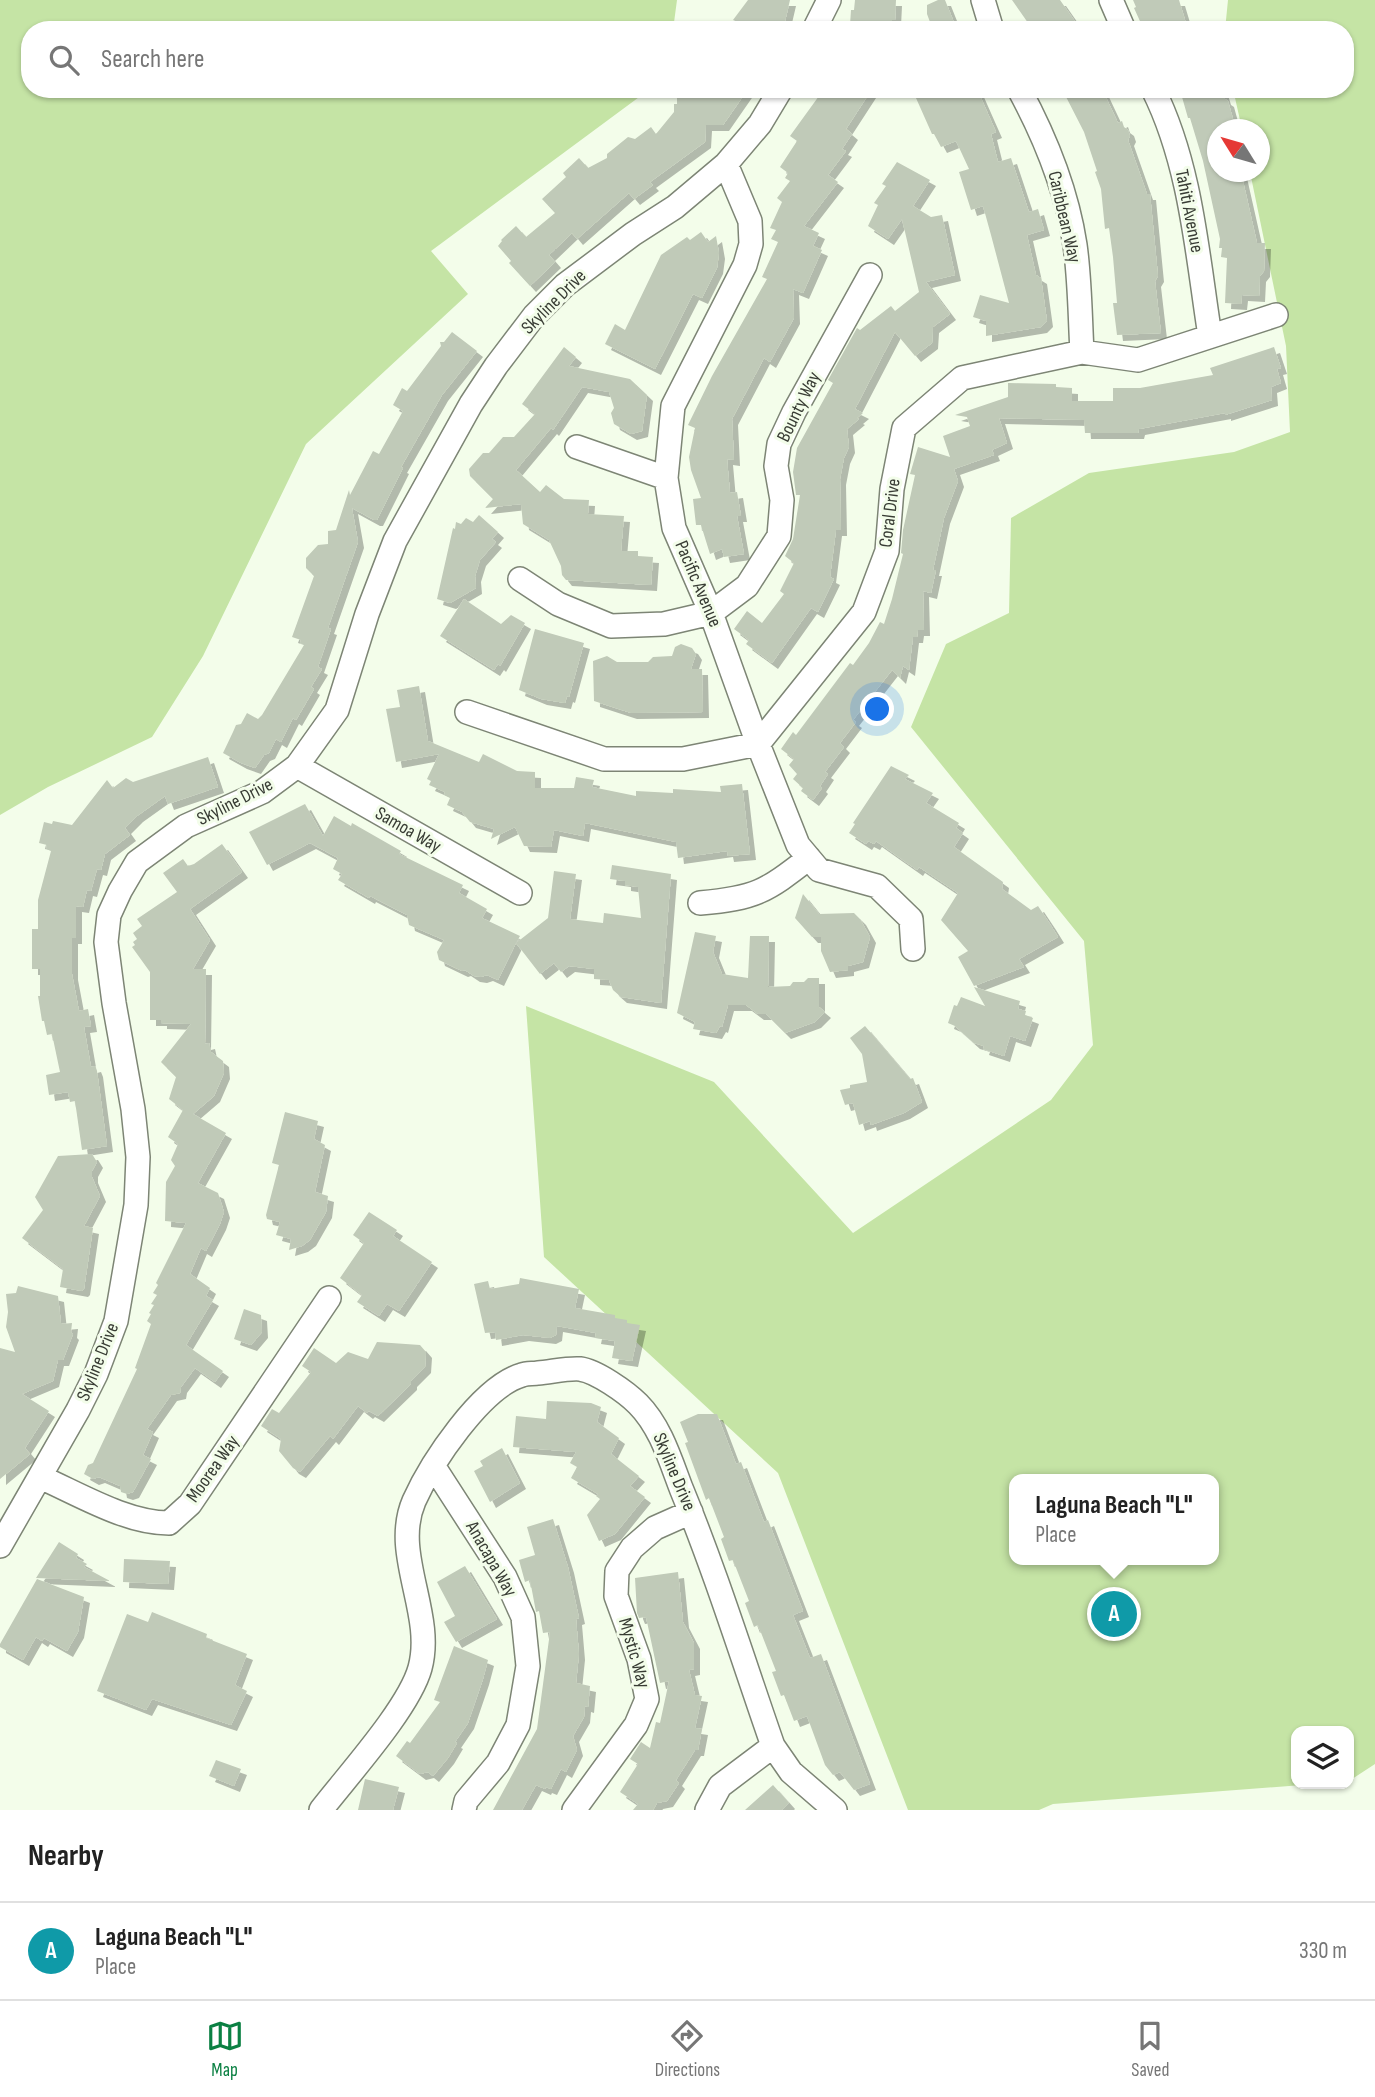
<!DOCTYPE html>
<html lang="en">
<head>
<meta charset="utf-8">
<style>
	body { margin:0; font-family:"Sofia Sans Condensed",sans-serif; background:#f6f6f6; color:#222 }
	.controls { position:absolute; right:21px; bottom:21px; display:grid; overflow:hidden; border-radius:14px; box-shadow:0 2px 5px #0004 }
	.controls button { width:63px; height:63px; display:grid; place-items:center; padding:0; border:0; border-bottom:2px solid #e0e0e0; background:#fff; color:#222; font:35px sans-serif }
	.compass { position:absolute; left:1207px; top:119px; width:63px; height:63px; border-radius:50%; background:#fff; box-shadow:0 2px 5px #0004; rotate:307deg }
	.you { position:absolute; left:878px; top:710px; width:24px; height:24px; margin:-18px; border:5px solid #fff; border-radius:50%; background:#1a73e8; box-shadow:0 0 0 10px #1a73e833 }
	.badge { display:grid; place-items:center; width:46px; height:46px; border-radius:50%; background:#0b8043; color:#fff; font-size:23px; font-weight:700 }
	.pin { position:absolute; translate:-50% -50%; border:4px solid #fff; box-shadow:0 2px 7px #0006 }
	.popup { position:absolute; left:1009px; top:1474px; width:210px; height:91px; box-sizing:border-box; display:grid; place-content:center; border-radius:14px; background:#fff; filter:drop-shadow(0 2px 5px #0005); font-size:23px; white-space:nowrap; color:#767676 }
	.popup b { font-size:26px; color:#222 }
	.popup::after { content:''; position:absolute; left:50%; top:100%; margin-left:-14px; border:14px solid transparent; border-top-color:#fff }
	.list { margin:0; padding:0; list-style:none }
	h2 { display:flex; justify-content:space-between; align-items:center; height:91px; margin:0; padding:0 28px; font-size:30px }
	h2 small { font-size:23px; font-weight:400; color:#767676 }
	.list li { display:grid; grid-template-columns:46px 1fr auto; gap:21px; align-items:center; box-sizing:border-box; height:98px; padding:0 28px; border-top:2px solid #e0e0e0 }
	.list b { display:block; font-size:26px; white-space:nowrap }
	.list p { margin:0; font-size:23px; white-space:nowrap; color:#767676 }
	.list em { font-size:23px; font-style:normal; color:#767676 }
	.icon { flex:none; width:38px; height:38px; fill:none; stroke:currentColor; stroke-width:2; stroke-linecap:round; stroke-linejoin:round }
	.map { position:relative; flex:none; width:1375px; height:1810px; overflow:hidden }
	.search { position:absolute; background:#fff; box-shadow:0 2px 5px #0004; left:21px; right:21px; top:21px; height:77px; display:flex; align-items:center; gap:18px; box-sizing:border-box; padding:0 24px; border-radius:28px; color:#767676; font-size:26px }
	.sheet { height:189px; background:#fff }
	nav { display:flex; justify-content:space-around; align-items:center; box-sizing:border-box; height:98px; border-top:2px solid #e0e0e0; background:#fff; font-size:19px; color:#767676 }
	nav a { display:grid; justify-items:center; gap:4px }
	nav .on { color:#0b8043 }
	.map>svg:first-child { display:block }
	.green { fill:#c5e4a5; fill-rule:evenodd }
	.building { fill:#c0cab8; filter:url(#shadow) }
	.lines { fill:none; stroke-linecap:round; stroke-linejoin:round }
	.minor-casing { stroke:#7d8575; stroke-width:26 }
	.minor { stroke:#fff; stroke-width:23 }
	.labels { text-anchor:middle; dominant-baseline:central; stroke-width:6; stroke-linejoin:round; paint-order:stroke }
	.street-label { font-size:19px; fill:#383c34; stroke:#f3fdea }
</style>
</head>
<body>
<div class="map">
<svg width="1375" height="1810" viewBox="0 0 1375 1810">
	<defs>
		<filter id="shadow"><feDropShadow dx="6" dy="6" stdDeviation="0" flood-color="#0004"/></filter>
	</defs>
	<rect width="100%" height="100%" fill="#f3fdea"/>
	<path class="green" d="M0,0H677L673,30H30V89H650L431,251L468,294L306,444L203,656L152,737L48,787L0,815Z
		M1228,0H1375V1764L1349,1781V1731H1296V1784H1315L1053,1804L1039,1810H908L778,1473L544,1257L526,1006L714,1082L853,1233L1051,1100L1093,1045L1084,941L911,727L946,644L1009,613L1011,518L1089,473L1234,452L1290,432L1286,346L1250,172H1260V130L1242,129L1233,89H1345V30H1225ZM1014,1479H1214V1560H1014Z"/>
	<path class="building" d="M748,0H790L783,30H757L733,20Z
		M855,0H896L895,20H892V30H864V26L850,25L851,10H854Z
		M938,0H945L957,30H933L927,14V5Z
		M1012,0H1060L1081,30H1033Z
		M1133,0H1179L1188,30H1144L1134,8L1136,7Z
		M683,89H748L723,125H706L705,142L650,182L653,185L634,199L629,193L577,239L572,233L549,255L555,262L530,286L509,263L511,261L498,246L502,241L501,240L516,226L526,237L555,213L542,199L566,177L563,173L579,158L588,168L607,158V154L628,137L635,139L651,127L656,134L674,112V104H677V97H683Z
		M824,89H872L846,129L852,134L842,149L846,151L828,175L838,182L804,226L819,233L813,246L822,250L803,293L793,289L794,318L770,362L764,358L732,419L734,460L727,459L730,493L737,492L741,516H737L744,554L724,557L722,549L710,554L701,525H696L693,499L701,498L691,470L689,457L695,428L688,425L712,376L767,279L762,277L778,242L771,239L776,230L770,228L782,202L777,198L790,181L785,178L788,173L780,167L797,141L790,136Z
		M912,89H977L996,132L991,134L998,162L1011,158L1029,212L1038,209L1044,230L1027,235L1036,275L1041,278L1047,321L1041,327L986,336V321L973,317L980,295L1009,303L991,235L983,206L971,210L959,172L969,169L956,141L941,147L934,134H932Z
		M1062,89H1102L1118,123L1122,121L1124,127L1128,130L1130,136L1128,140L1147,194H1150L1158,276L1155,281L1161,333L1117,335L1113,303H1117L1113,257L1109,228L1105,229L1101,189L1095,172L1097,171L1084,132Z
		M1206,89H1222L1225,99L1228,101L1236,130H1217V172H1241L1257,243H1265L1264,271L1260,276L1259,296L1242,295L1241,304L1225,303L1227,258L1221,257L1222,248H1219L1220,239L1203,161L1190,118H1188L1182,97Z
		M897,162L930,180L913,206L931,217L942,215L955,275L926,282L950,314L933,327L932,343L915,356L895,332L855,409L863,413L857,418L859,419L847,429L849,447L844,458L840,479L841,530H836L830,577L834,579L818,612L811,608L772,663L746,644L749,640L734,629L747,611L762,623L784,594L780,591L794,563L785,556L793,539L800,495H796L793,472L797,448L833,383L828,380L857,328L860,330L891,306L895,311L919,292L902,219L888,239L868,226L878,205L874,203L886,186L882,184Z
		M701,232L708,242L716,236L719,253L717,268L702,298L693,294L655,369L605,344L615,324L625,330L661,255L687,237L690,240Z
		M452,332L477,351L442,395L401,467L403,468L377,520H374L352,508L358,542L328,628L331,629L318,667L322,669L311,687L314,689L296,720L293,718L281,742L276,739L269,753L264,755L255,768L241,763L223,753L233,732L236,725L241,724L247,713L258,719L262,715L304,645L300,643L301,640L292,637L314,576L306,568V558L318,545L328,544V531L336,530L349,490L350,495L373,451L379,454L403,411L393,405L402,388L407,391L441,346L440,342H444Z
		M564,347L576,357L569,366L630,379L647,395L642,431L631,434L614,424L611,413L614,408L609,392L582,387L553,430L551,428L516,470L540,492L546,485L564,499L589,500L588,514L624,516L621,551H638V556L653,557L651,585L566,580L562,575L561,566L549,540L523,524L521,504L485,508L493,499L470,476L469,469L483,453H489L503,437H514L535,414L522,404Z
		M1274,347L1281,368L1277,369L1281,383L1271,387L1272,400L1225,415V413L1139,429L1138,433H1085L1084,420L999,418L1007,443L992,450L994,455L954,469L958,481L944,518L933,570H936L931,593L923,591L924,630H918L917,637H913L909,670L903,666L900,678L892,670L853,720L856,722L840,743L844,747L825,772L828,774L820,786L822,788L813,800L801,791L803,788L793,779L797,774L789,765L794,759L781,749L793,732L796,735L850,663L853,665L869,643L880,622L884,624L892,599L903,554L901,553L903,530L915,475L910,474L918,447L950,457L943,436L970,426L967,417L955,415L1008,397V383L1056,384V387L1072,388V401H1113V388H1140L1213,375L1210,368Z
		M479,515L498,532L492,539L496,542L480,560L475,576L476,588L450,603L437,599L453,528L455,529L456,522L461,524L466,518L473,522Z
		M464,599L501,624L511,615L525,623L500,666L498,664L494,670L440,636Z
		M535,629L584,643L569,697L567,696L565,703L541,699L519,690Z
		M681,644L692,648L696,654L691,669H702L703,712L631,713L594,701L593,661L607,656L617,662H648L653,657L672,656L675,647Z
		M419,686L428,741L479,762L483,754L517,771L535,772V788H574L576,777L594,780L592,787L636,796V791L673,793V789L721,792L720,786L742,784L750,854L728,856L727,851L678,858L676,842L585,823L583,836L554,830L551,847L524,846L515,827L491,839L494,829L470,822L462,812L447,805L450,798L444,795L445,792L429,785L431,781L427,779L439,754L396,762L386,709L400,707L397,690Z
		M208,757L218,787L168,804L165,796L137,816L125,828L130,835L105,854L101,870L97,869L91,891L87,890L83,907L76,906V938H72V974L79,1011L88,1009L91,1026L84,1027L91,1067L95,1066L97,1071L107,1146L82,1150L75,1101L70,1102L68,1092L49,1095L46,1075L60,1072L52,1034L47,1035L44,1021H42L38,996H40V969H32V929H38V900L51,851L46,849L47,845L39,843L44,822L52,824L53,821L72,825L107,780L113,788L126,778L133,782Z
		M891,766L909,775L905,779L933,793L926,803L959,823L956,828L963,833L954,847L1003,882L1002,889L1031,910L1038,906L1050,924L1058,937L1019,959L1024,967L974,986L958,957L968,951L941,920L958,893L919,867L917,870L876,841L874,844L868,841L866,844L849,833L855,824L853,823Z
		M305,804L323,836L334,816L351,826L352,823L401,851L399,854L463,885L459,893L487,909L482,918L520,936L516,943L548,918L554,871L576,874L570,919L603,923L604,913L641,918L638,887L625,885V881L610,879L612,865L671,874L661,1003L621,997L613,990L609,980L594,979V969L569,966L561,972L554,963L540,974L516,943L498,980L487,975L481,977L474,976L465,970L462,971L439,960L437,952L444,940L409,925L407,915L370,896L369,898L338,880L342,874L333,869L338,858L310,843L267,865L249,832Z
		M222,844L242,872L190,909L210,940L193,969H206L205,1044L209,1043L211,1052L223,1061L224,1073L214,1096L193,1114L226,1133L198,1183L218,1193L224,1212L220,1224L206,1251L201,1248L190,1274L210,1288L206,1296L213,1300L186,1345L223,1371L215,1382L195,1368L181,1387L180,1393L171,1395L147,1429L153,1432L143,1455L151,1459L133,1492L127,1494L121,1492L120,1486L99,1477L93,1479L84,1474L88,1465L93,1463L137,1369L135,1368L151,1324L147,1321L151,1314L149,1313L154,1305L151,1304L157,1295L153,1293L158,1285L156,1283L186,1223L165,1221L166,1182L175,1166L171,1160L178,1144L168,1137L183,1110L169,1099L176,1077L161,1062L191,1024L161,1023V1020H150V972L132,947L135,945L133,942L137,939L133,933L142,926L137,919L177,892L163,873L183,859L188,866L194,864Z
		M803,894L819,914L854,913L860,919L870,937L863,962L848,966V970L830,972L821,951V937H812L795,918Z
		M695,932L716,936L713,952L722,974L748,978L750,936H769L768,987L790,986L793,982H804L808,978H819V1007L825,1012L815,1022L785,1033L766,1014H758L746,1005H728L722,1027L720,1026L716,1033L693,1029L695,1022L677,1013Z
		M974,987L1020,1001L1018,1009L1026,1011L1025,1015L1033,1018L1025,1041L1010,1036L1004,1056L983,1049L984,1046L974,1043L955,1026L948,1023L954,1005L957,1006L961,997L985,1006Z
		M865,1026L910,1079L913,1078L922,1102L904,1113L871,1125L870,1121L859,1125L853,1103L845,1105L840,1090L850,1088V1085L867,1082L862,1054L850,1038Z
		M285,1112L318,1121L314,1139L325,1145L315,1192L328,1196L326,1212L310,1240L302,1246L289,1250L291,1239L276,1235L280,1222L267,1219L266,1215L279,1165L272,1163Z
		M92,1154L97,1162L92,1171V1177L100,1196L84,1226L93,1228L84,1289L82,1291L60,1287L63,1269L22,1238L43,1210L35,1197L58,1156Z
		M369,1212L397,1230L393,1236L432,1262L399,1311L387,1304L379,1316L357,1302L362,1295L340,1278L364,1243L353,1235Z
		M520,1278L579,1289L575,1308L615,1315V1318L627,1320V1323L640,1325L632,1361L612,1358L615,1341L595,1338L596,1333L557,1326L556,1335L550,1338L523,1335L496,1340L495,1332L485,1333L474,1284L488,1281L490,1289L519,1284Z
		M18,1286L58,1296L61,1324L72,1323L71,1332L73,1334L63,1360H58L53,1381L22,1394L49,1411L25,1448L30,1454L0,1479V1348L15,1352L6,1327L8,1312L6,1294L16,1293Z
		M244,1309L261,1315L262,1332L251,1345L234,1339Z
		M377,1342L420,1345L426,1352L425,1367L411,1381V1384L378,1416L369,1411L367,1413L358,1406L333,1439L330,1436L300,1472L293,1468L279,1451L281,1439L261,1426L272,1409L279,1413L311,1372L302,1366L314,1348L336,1363L348,1352L368,1359Z
		M547,1401L591,1403L601,1407L597,1422L619,1438L611,1454L639,1476L630,1486L645,1497L615,1534L599,1541L587,1515L600,1499L596,1496L598,1494L571,1478L577,1467L570,1463L576,1452L513,1447L516,1416L546,1419Z
		M698,1414H717L736,1464L741,1462L764,1522L768,1520L803,1611L793,1615L810,1658L821,1654L870,1784L854,1790L840,1772L833,1775L825,1765L807,1716L794,1721L784,1695L781,1696L772,1672L776,1671L758,1625L754,1627L745,1603L749,1601L733,1560L729,1561L721,1539L724,1537L709,1498L706,1500L685,1443L688,1442L680,1422Z
		M502,1448L520,1483L490,1502L474,1471L483,1466L480,1461Z
		M553,1519L568,1567L579,1618L576,1619L579,1654L576,1683L590,1686L588,1707L585,1706L584,1717L573,1736L577,1750L566,1772L561,1769L551,1789L546,1787L545,1789L536,1785L522,1810H493L537,1729L550,1632L543,1633L539,1611L536,1612L530,1580L525,1582L519,1560L535,1555L527,1527Z
		M59,1542L78,1554L76,1558L87,1564L84,1567L110,1581L36,1578Z
		M124,1559L170,1561L168,1584L123,1582Z
		M465,1566L497,1619L456,1642L444,1622L455,1616L437,1582Z
		M678,1572L683,1622L694,1643V1669L689,1670L695,1695L702,1696L695,1728L702,1729L698,1750H695L676,1780L679,1783L667,1801L657,1803L653,1810H633L638,1804L620,1792L638,1764L630,1759L641,1742L650,1748L656,1722L660,1723L669,1681L660,1683L646,1617L639,1618L637,1613L635,1578Z
		M37,1579L84,1597L78,1632L67,1651L44,1638L42,1641L36,1637L23,1660L0,1647V1644Z
		M152,1612L207,1634L206,1638L247,1654L235,1685L247,1691L231,1725L152,1699L146,1710L97,1691L127,1614L148,1622Z
		M454,1646L488,1660L483,1679L468,1723L455,1742L457,1743L448,1758L433,1776L428,1772L420,1774L396,1756L407,1741L410,1743L440,1702L434,1700Z
		M216,1760L241,1769L234,1786L209,1776Z
		M365,1779L399,1787L393,1810H358Z
		M773,1785L789,1803L782,1810H745Z"/>
	<g class="lines">
		<defs>
			<path id="minor" d="M983,0L992,30
				M1111,0L1124,30
				M814,30L829,0
				M1019,89C1045,137 1067,192 1075,245C1080,280 1080,317 1082,352
				M1153,89C1191,165 1197,253 1210,336
				M726,164L750,221L751,244L745,265L673,406L666,478L674,528L711,613L758,744L798,845L819,870L877,886L911,919L913,949
				M577,447L666,478
				M520,579L558,604L611,626L664,624L711,613L747,586L779,536L782,500L776,466L779,444L794,412L870,275
				M467,712L604,759H683L758,744L864,612L887,551L892,489L904,428L962,378L1082,352L1138,360L1276,315
				M297,766L520,893
				M700,903C756,898 765,892 809,858
				M434,1467L505,1577L523,1617L528,1666L518,1725L498,1763L466,1801L464,1810
				M40,1477C79,1494 126,1523 169,1523L190,1504L329,1298
				M0,1546L78,1410L96,1374L116,1321L136,1205L138,1157L133,1109L114,1003L106,942L109,915L120,891L137,862L186,826L262,792L297,766L337,710L367,614L395,541L471,404L496,366L534,316L565,285L633,234L675,207L726,164L760,124L781,89
				M321,1810C348,1775 409,1708 420,1668C435,1613 391,1554 414,1501C431,1463 481,1387 522,1375C527,1373 533,1374 538,1373C551,1372 567,1368 580,1369C596,1371 626,1392 638,1404C660,1426 670,1459 681,1488C716,1573 743,1660 773,1746L791,1772L835,1810
				M574,1810L636,1725L647,1699L639,1659L616,1596L617,1571L632,1548L655,1528L691,1512
				M707,1810L720,1786L773,1746"/>
		</defs>
		<use href="#minor" class="minor-casing"/>
		<use href="#minor" class="minor"/>
	</g>
	<g class="labels">
		<g class="street-label">
			<text transform="translate(1189 211) rotate(79)">Tahiti Avenue</text>
			<text transform="translate(1064 217) rotate(77)">Caribbean Way</text>
			<text transform="translate(554 302) rotate(-45)">Skyline Drive</text>
			<text transform="translate(799 407) rotate(-64)">Bounty Way</text>
			<text transform="translate(890 513) rotate(-83)">Coral Drive</text>
			<text transform="translate(698 584) rotate(67)">Pacific Avenue</text>
			<text transform="translate(235 802) rotate(-27)">Skyline Drive</text>
			<text transform="translate(408 830) rotate(30)">Samoa Way</text>
			<text transform="translate(98 1362) rotate(-68)">Skyline Drive</text>
			<text transform="translate(213 1469) rotate(-55)">Moorea Way</text>
			<text transform="translate(674 1472) rotate(67)">Skyline Drive</text>
			<text transform="translate(491 1559) rotate(60)">Anacapa Way</text>
			<text transform="translate(634 1653) rotate(74)">Mystic Way</text>
		</g>
	</g>
</svg>
<div class="controls">
<button><svg class="icon" aria-label="layers" viewBox="0 0 24 24"><path d="M12 4l9 5-9 5-9-5zM3 14l9 5 9-5"/></svg></button>
</div>
<svg class="compass" viewBox="-18 -18 36 36"><path d="M0-13l5 13h-10z" fill="#e53935"/><path d="M0 13l5-13h-10z" fill="#767676"/></svg>
<div class="you"></div>
<div class="pin badge" style="left:1114px;top:1614px;background:#0f9aa8">A</div>
<div class="popup"><b>Laguna Beach &quot;L&quot;</b>Place</div>
<div class="search"><svg class="icon" aria-label="search" viewBox="0 0 24 24"><circle cx="10" cy="10" r="6"/><path d="M15 15l6 6"/></svg>Search here</div>
</div>
<section class="sheet">
<h2>Nearby<small></small></h2>
<ul class="list">
<li><span class="badge" style="background:#0f9aa8">A</span><div><b>Laguna Beach &quot;L&quot;</b><p>Place</p></div><em>330 m</em></li>
</ul>
</section>
<nav>
<a class="on"><svg class="icon" aria-label="map" viewBox="0 0 24 24"><path d="M3 6l6-2 6 2 6-2v14l-6 2-6-2-6 2zM9 4v14M15 6v14"/></svg>Map</a>
<a><svg class="icon" aria-label="directions" viewBox="0 0 24 24"><path d="M12 3l9 9-9 9-9-9zM9 14v-3h6M13 9l2 2-2 2"/></svg>Directions</a>
<a><svg class="icon" aria-label="saved" viewBox="0 0 24 24"><path d="M7 4h10v16l-5-4-5 4z"/></svg>Saved</a>
</nav>
</body>
</html>
